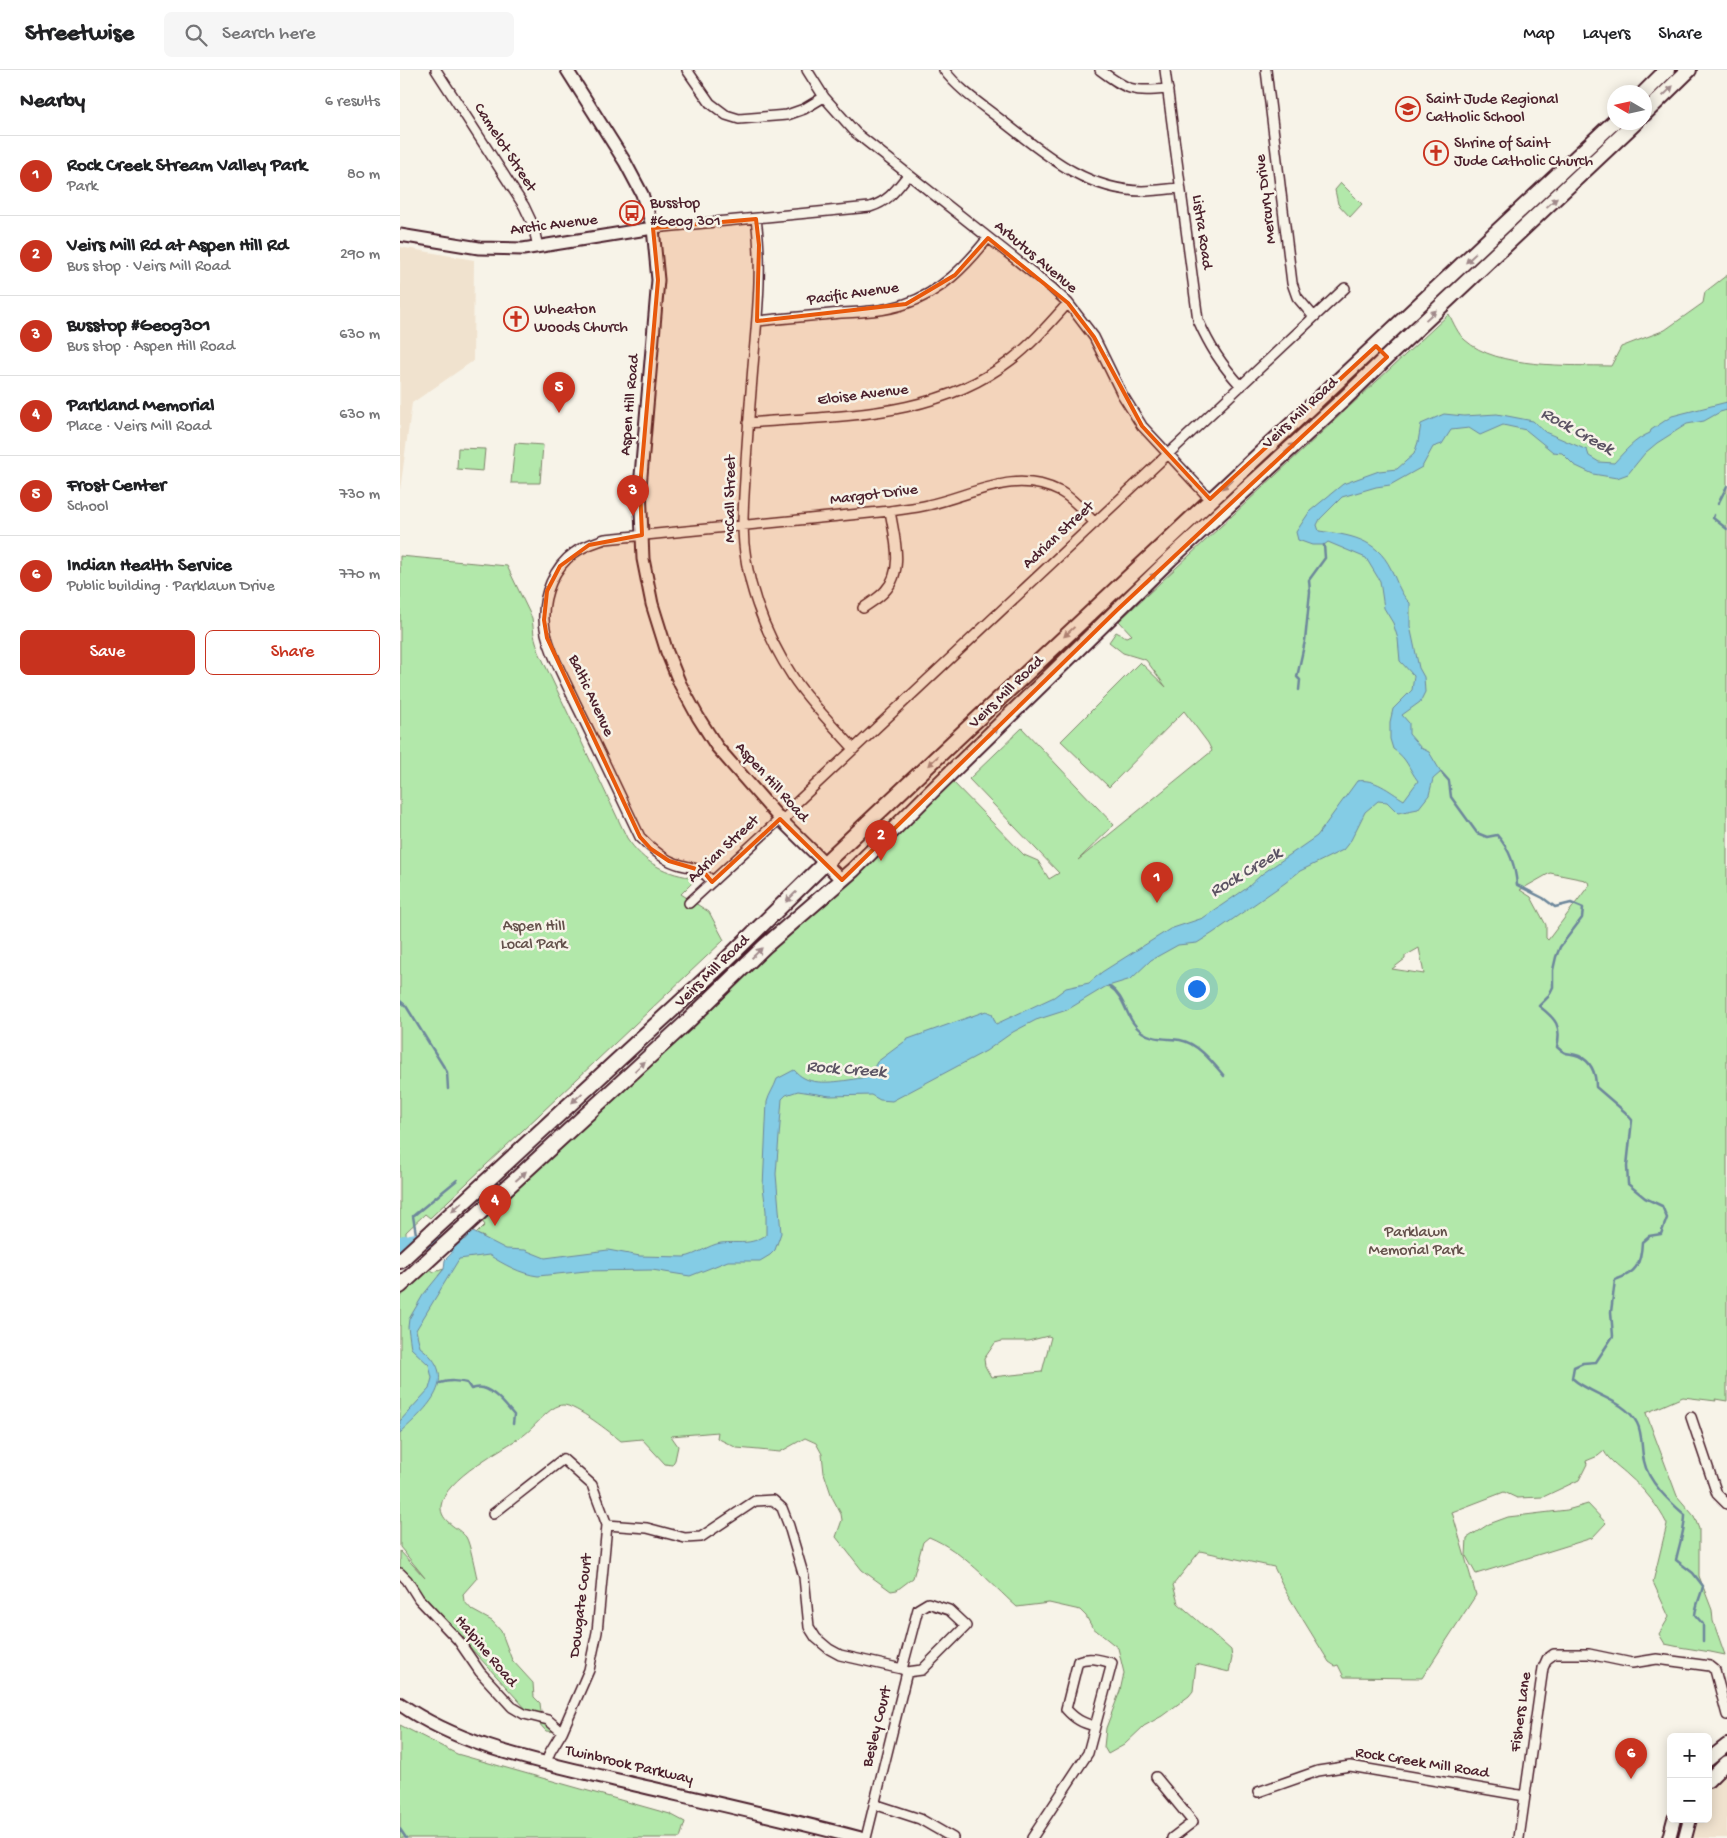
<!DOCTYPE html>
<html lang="en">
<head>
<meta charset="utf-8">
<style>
	body { margin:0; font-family:"Gochi Hand",sans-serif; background:#f6f6f6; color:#202124 }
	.controls { position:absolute; right:15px; bottom:15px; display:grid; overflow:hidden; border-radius:8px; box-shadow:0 2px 12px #0003 }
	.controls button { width:45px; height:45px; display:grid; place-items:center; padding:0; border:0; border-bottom:1px solid #e0e0e0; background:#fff; color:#202124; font:25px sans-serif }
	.compass { position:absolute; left:1207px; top:15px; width:45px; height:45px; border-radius:50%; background:#fff; box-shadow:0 2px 12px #0003; rotate:279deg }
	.you { position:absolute; left:796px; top:918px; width:18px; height:18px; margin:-12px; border:4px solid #fff; border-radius:50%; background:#1a73e8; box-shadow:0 0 0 8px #1a73e833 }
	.badge { display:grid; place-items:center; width:32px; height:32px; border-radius:50%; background:#c8321e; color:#fff; font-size:16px; font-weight:700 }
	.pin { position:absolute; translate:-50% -41px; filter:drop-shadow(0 1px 2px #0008) }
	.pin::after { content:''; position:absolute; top:26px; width:18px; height:15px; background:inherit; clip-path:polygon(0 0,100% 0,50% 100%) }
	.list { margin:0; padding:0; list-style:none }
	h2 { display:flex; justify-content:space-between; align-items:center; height:65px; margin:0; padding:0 20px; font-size:21px }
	h2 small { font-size:16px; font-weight:400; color:#757577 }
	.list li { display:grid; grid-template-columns:32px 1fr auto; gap:15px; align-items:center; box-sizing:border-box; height:80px; padding:0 20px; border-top:1px solid #e0e0e0 }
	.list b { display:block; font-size:19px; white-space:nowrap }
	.list p { margin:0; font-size:16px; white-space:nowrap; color:#757577 }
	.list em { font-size:16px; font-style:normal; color:#757577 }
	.actions { display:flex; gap:10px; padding:15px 20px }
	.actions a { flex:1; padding:11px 0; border:1px solid #c8321e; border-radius:8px; text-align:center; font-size:18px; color:#c8321e }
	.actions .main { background:#c8321e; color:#fff }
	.icon { flex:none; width:28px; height:28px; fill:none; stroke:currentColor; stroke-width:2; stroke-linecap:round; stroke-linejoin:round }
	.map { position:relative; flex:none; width:1327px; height:1768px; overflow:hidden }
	header { display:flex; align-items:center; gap:30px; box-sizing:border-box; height:70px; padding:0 25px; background:#fff; border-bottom:1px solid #e0e0e0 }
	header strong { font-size:24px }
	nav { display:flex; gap:28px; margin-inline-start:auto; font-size:18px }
	.search { width:350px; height:45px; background:#f6f6f6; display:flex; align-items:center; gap:12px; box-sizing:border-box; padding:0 18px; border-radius:8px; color:#757577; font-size:19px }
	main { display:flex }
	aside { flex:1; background:#fff }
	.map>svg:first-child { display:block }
	.built { fill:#f0e2ce }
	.green { fill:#b2e8aa; stroke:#7e846a; fill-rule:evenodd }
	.water { fill:#84cce5; stroke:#6d879b }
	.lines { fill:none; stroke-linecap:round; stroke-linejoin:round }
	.stream { stroke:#6d879b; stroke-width:2.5 }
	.river { stroke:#84cce5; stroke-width:14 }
	.minor-casing { stroke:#4a1f2b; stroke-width:12 }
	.tertiary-casing { stroke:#4a1f2b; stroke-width:15 }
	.secondary-casing { stroke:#4a1f2b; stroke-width:16 }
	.primary-casing { stroke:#4a1f2b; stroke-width:18 }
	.minor { stroke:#f7f3e8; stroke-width:9 }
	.tertiary { stroke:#f7f3e8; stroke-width:11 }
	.secondary { stroke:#f7f3e8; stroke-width:12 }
	.primary { stroke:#f7f3e8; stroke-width:14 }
	.oneway { fill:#a0898a }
	.marked { fill:#e8590c; fill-opacity:0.2; stroke:#e8590c; stroke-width:4; stroke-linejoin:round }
	.labels { text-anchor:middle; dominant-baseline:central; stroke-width:5; stroke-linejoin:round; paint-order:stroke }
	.poi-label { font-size:16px; fill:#4a1f2b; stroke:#f7f3e8; text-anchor:start }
	.street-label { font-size:16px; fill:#4a1f2b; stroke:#f7f3e8 }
	.park-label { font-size:16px; fill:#64514b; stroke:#f7f3e8 }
	.water-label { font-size:18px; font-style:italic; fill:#5b5363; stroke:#f7f3e8 }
</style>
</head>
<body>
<header>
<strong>Streetwise</strong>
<div class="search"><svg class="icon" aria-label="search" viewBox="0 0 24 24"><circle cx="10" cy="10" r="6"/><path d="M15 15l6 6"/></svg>Search here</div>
<nav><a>Map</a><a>Layers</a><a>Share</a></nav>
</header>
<main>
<aside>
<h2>Nearby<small>6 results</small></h2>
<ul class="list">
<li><span class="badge">1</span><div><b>Rock Creek Stream Valley Park</b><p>Park</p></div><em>80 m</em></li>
<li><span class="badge">2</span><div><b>Veirs Mill Rd at Aspen Hill Rd</b><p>Bus stop · Veirs Mill Road</p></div><em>290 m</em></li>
<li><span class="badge">3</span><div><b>Busstop #Geog301</b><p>Bus stop · Aspen Hill Road</p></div><em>630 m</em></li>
<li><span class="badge">4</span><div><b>Parkland Memorial</b><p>Place · Veirs Mill Road</p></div><em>630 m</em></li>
<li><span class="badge">5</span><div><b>Frost Center</b><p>School</p></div><em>730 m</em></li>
<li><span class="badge">6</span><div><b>Indian Health Service</b><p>Public building · Parklawn Drive</p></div><em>770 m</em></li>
</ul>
<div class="actions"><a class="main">Save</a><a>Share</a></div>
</aside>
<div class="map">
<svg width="1327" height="1768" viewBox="0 0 1327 1768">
	<rect width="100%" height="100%" fill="#f7f3e8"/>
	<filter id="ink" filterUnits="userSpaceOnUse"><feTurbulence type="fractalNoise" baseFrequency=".02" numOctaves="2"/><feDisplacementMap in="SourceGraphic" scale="10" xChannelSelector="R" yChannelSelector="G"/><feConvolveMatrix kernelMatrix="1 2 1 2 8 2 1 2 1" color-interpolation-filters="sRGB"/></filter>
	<g filter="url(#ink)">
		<path class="built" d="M0,177L74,190L73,291L12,333L0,420Z
			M1327,1692V1768H1285L1290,1749H1308V1711Z"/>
		<path class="green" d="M941,113L962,134L950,147L938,134L935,120Z
			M1327,205V1331L1315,1329L1316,1331L1283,1327L1246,1343L1277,1426L1294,1446L1299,1459V1506L1312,1540L1313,1551L1325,1585C1305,1580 1285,1579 1265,1574L1259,1564L1269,1547L1253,1512L1267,1454C1258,1436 1244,1419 1229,1406C1221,1398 1209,1391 1204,1381L1198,1386L1186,1391L1187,1394L1179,1410L1143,1427L1117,1428L1104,1422L1052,1442L1076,1525L1022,1608L944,1607L938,1595L935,1596L929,1592L886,1522L874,1497L800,1481L773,1515L778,1533L831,1580L832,1588L829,1602L796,1594L793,1621L789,1626L762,1646L744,1656L724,1675L708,1684L704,1677L706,1658L720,1621L724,1603L718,1578L692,1557L686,1546L680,1540L649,1533L617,1537C590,1513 563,1481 529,1467L523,1472L513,1508L497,1520L491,1521L462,1500L436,1467L442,1450L441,1444L432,1427L424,1403L422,1384L416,1373L405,1368L380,1382L337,1378L317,1368L318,1362L271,1366L278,1376L275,1390L272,1395L265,1394L242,1369L221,1371C211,1363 176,1335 163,1335C150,1335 135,1357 124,1365C103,1379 44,1409 41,1436C40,1452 58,1457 66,1467C70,1473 75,1500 77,1508L63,1524L64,1531L72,1540L92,1551L101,1561L112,1590L133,1613L134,1627L140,1633L142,1651L158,1662L146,1661L0,1500V1481L25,1508L0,1477V1227L30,1199L34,1202L44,1199L38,1206L84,1167L76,1164L85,1155L81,1150L550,709L624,785L638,791L649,809L659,803L569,709L622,658L714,755L678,790L812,681L808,673L784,641L709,717L661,671L740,592L766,617L746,590L723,583L709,572L716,562L726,567L732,565L719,551L1049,244C1053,252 1058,264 1065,270C1097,299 1170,295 1211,296L1221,277L1265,260L1303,233L1305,222ZM1150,803L1185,810L1190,814L1148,870L1146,868V855L1131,827L1120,820ZM1019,878L1024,904L992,899L1005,889V886ZM648,1266L651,1267L642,1302L591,1307L585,1296L584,1289L595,1273L602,1271H628Z
			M115,373L143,375L140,413H111Z
			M58,378L85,379L83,401L57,399Z
			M0,486L107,496L132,548L134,565L139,582L227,768C244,793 266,805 297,808L281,824L309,842L324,870L30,1148L25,1144L6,1162V1167L2,1166L0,1168Z
			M1188,1434L1206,1453L1192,1468L1076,1504L1066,1486L1067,1468L1089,1454L1108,1447L1167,1440Z
			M0,1655L57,1684L270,1744L285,1752L280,1768H0Z"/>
		<path class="water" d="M1327,332V340L1320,342L1304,351L1287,354L1257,373L1245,383L1228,404L1217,408L1193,404L1174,395L1162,383L1153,382L1126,360L1103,355L1080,365L1069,358L1051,360L1042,374L1033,377L1022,397L990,415L976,417L942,427L920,449L917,455L919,461C949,465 976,468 991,499C997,511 1000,524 1010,533V556L1019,598L1024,607L1025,622L1020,632L1002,645L1009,653V664L1021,678L1029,682L1041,702L1033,709L1029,725L1018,739L998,743L987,732L978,731L965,742L951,770L943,780L900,801L885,813L813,863L797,873L778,875L751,890L731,909L705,917L667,940L636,950L613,962L586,981L492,1031L480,1030L471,1025L430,1026L398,1021L386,1025L382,1029L376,1104L381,1163L375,1180L370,1185L360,1191H328L290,1206L252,1200L186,1201L138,1206C121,1204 103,1194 89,1185L59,1189L16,1260L20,1277C62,1308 27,1338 0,1363V1351L29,1319L32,1308L29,1295L11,1278L8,1257L9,1249L23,1225L44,1199L45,1190L69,1165L73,1162L106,1179L125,1180L145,1188L208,1180L240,1186L284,1187C297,1185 308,1175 321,1173C339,1171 350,1176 366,1165V1141L363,1117L367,1032C369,1024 374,1018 377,1009L394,1000C397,1003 400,1006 404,1008C420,1017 451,1009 469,1007L477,992L508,969L586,941L592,944L596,954L654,927L666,918L689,913L702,902L770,859L803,848L847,818L862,804L917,766L957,711C975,708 989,721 1004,730L1018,711C1008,698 1008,689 993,679L990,669V652L993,639L1012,620L1014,606L1000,591L998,569L993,553L984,538L980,511L966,488L928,472L924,475H912L898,470L896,462L910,441L943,414L979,401L997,399L1014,384L1018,372L1021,354L1044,344L1064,346L1097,344L1133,351L1145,362L1187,380L1189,386L1199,392L1214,393C1225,381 1235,369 1250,363L1251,360L1272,346Z"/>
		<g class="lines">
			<path class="stream" d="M1318,434L1327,416
				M1314,445L1313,448L1327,459
				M899,620L900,610L897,607L905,571L910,522L909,510L925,488L924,475
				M1041,702L1049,711L1051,727L1077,763L1087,767L1097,765C1110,780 1115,795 1117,815L1143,828L1155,837L1171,833L1183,838L1182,848L1160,877L1156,887L1153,900V917L1148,927L1139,936C1156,949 1162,956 1157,977C1166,986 1169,982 1179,986C1192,992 1196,1004 1196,1017L1225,1042L1232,1050L1227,1096L1228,1114L1245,1128L1262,1136L1267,1148L1261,1164L1249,1166L1242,1172C1241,1195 1236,1203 1215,1210L1211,1242L1213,1266L1196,1292L1183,1293L1174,1297L1172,1308C1190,1325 1224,1329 1237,1353C1243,1364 1241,1380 1244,1391C1248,1412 1270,1432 1285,1445C1285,1460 1279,1475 1276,1490L1293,1503L1303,1516C1301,1526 1296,1534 1295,1545L1303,1554V1571
				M709,916C727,928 725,950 742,962C753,970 767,968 780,970C798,973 813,993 824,1006
				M0,931L6,936L47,1002L48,1019
				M17,1170L13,1146L57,1110
				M40,1313C50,1310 57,1311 67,1313L71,1319C74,1318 80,1317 83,1318C96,1322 106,1336 114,1345L113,1354
				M0,1759L6,1768"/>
			<path class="river" d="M0,1173L17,1170L76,1179"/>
			<defs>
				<path id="minor" d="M36,0L124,136L133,155L138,177
					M287,0L310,33L326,45L339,49L387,45L404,39L424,27
					M407,0L424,27L456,63L652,218L668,233L694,267L722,324L742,356L810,429
					M544,0C559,20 582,35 601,50C644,83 684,120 742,121C754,121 767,119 780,118
					M700,0C728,21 733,22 768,19
					M765,0L798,250C810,277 821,294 841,316
					M866,0L892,213L897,227L914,247
					M356,149C363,198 357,246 353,296C350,333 347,371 345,409C344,424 343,439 343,454C343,507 364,563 393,607C410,633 433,655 454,679
					M253,158L470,137C489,131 496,120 508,105
					M357,251C385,248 413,246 441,243C462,242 485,241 505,234C540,223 566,196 588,168
					M348,353C439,345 535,349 611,290C632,274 650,253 668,233
					M463,538C470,533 479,528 485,521C505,500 494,466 490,441
					M382,751L391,742L394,735L945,218
					M312,812C296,792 286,800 268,790C257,784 249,776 240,767C219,723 198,678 176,634C166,612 144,573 144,549C143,525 154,497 174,483C183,476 194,473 205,469L490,441C503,439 516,438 528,435C574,425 614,398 661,422C674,429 684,442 695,453
					M289,833L380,749
					M1291,1347L1317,1424L1327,1434
					M93,1444L163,1389L192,1415L207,1455L197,1562L189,1600L162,1662L150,1682L146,1693
					M207,1455L247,1458L285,1468L301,1467L355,1431L373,1430L382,1438L389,1456L404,1507L409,1557L416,1568L429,1579L440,1585L502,1599L507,1602
					M0,1503L7,1510L19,1529L58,1570L80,1602L112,1637L124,1644L148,1650L162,1662
					M502,1599L518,1539L528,1533L549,1540L566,1556L522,1600L507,1602
					M756,1707L793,1752L772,1768
					M858,1722L918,1701L950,1696L1125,1726
					M474,1734L520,1749L553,1768
					M466,1768L507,1602
					M632,1768L688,1683L712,1593C701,1590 689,1586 678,1591L666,1639C675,1649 682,1653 695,1656
					M1119,1768L1143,1598L1147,1589L1154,1584H1189L1232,1593L1257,1589L1310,1596L1315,1600L1327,1645"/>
				<path id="tertiary" d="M167,0L225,92L242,124L253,158L258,210L240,417L243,489L252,534L267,582L280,614L298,647L317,677L380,749L442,810
					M0,165L79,178L123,179L253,158"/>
				<path id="secondary" d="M0,1634C63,1678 143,1692 216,1710C297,1729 379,1747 459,1768
					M1308,1690L1327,1675
					M1308,1711L1327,1692
					M1269,1768L1274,1749
					M1285,1768L1290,1749"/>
				<path id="primary" d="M1244,23L1267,0
					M1244,44L1289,0
					M0,1191L324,892L425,793L569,657L1214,52
					M0,1216L288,951L364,877L453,800L533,720L770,489L944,329L987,287L1236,52"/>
			</defs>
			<use href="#minor" class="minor-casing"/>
			<use href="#tertiary" class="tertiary-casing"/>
			<use href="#secondary" class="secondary-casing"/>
			<use href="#primary" class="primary-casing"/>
			<use href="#minor" class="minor"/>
			<use href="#tertiary" class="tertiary"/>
			<use href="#secondary" class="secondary"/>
			<use href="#primary" class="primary"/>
		</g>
		<defs><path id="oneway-solid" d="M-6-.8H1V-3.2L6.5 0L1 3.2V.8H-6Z" transform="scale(1.25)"/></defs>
		<g class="oneway">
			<use href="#oneway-solid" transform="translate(1268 21) rotate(-44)"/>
			<use href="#oneway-solid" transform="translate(1152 132) rotate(-43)"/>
			<use href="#oneway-solid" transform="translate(1071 188) rotate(137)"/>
			<use href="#oneway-solid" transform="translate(1031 245) rotate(-43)"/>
			<use href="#oneway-solid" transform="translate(890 378) rotate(-42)"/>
			<use href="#oneway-solid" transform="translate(827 414) rotate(137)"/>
			<use href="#oneway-solid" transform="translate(751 508) rotate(-44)"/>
			<use href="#oneway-solid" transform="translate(669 562) rotate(137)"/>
			<use href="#oneway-solid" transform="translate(593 662) rotate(-44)"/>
			<use href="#oneway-solid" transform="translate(533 691) rotate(137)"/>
			<use href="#oneway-solid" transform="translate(391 827) rotate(135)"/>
			<use href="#oneway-solid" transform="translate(357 883) rotate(-44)"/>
			<use href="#oneway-solid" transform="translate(240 996) rotate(-43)"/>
			<use href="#oneway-solid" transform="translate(177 1028) rotate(137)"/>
			<use href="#oneway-solid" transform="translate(121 1106) rotate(-42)"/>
			<use href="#oneway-solid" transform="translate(57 1137) rotate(137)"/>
		</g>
	</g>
	<path class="marked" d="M356,149L359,175L357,251L506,234L555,205L588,168L668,233L694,267L742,356L810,429L976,276L987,287L716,541L442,810L380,749L312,812L303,801L269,791L251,779L240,767L147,568L144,550L147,521L160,496L189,475L242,465L240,417L258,210L253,158Z"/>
	<defs>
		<symbol id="school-ring" viewBox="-11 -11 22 22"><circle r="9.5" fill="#f7f3e8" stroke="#c8321e" stroke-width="1.5"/><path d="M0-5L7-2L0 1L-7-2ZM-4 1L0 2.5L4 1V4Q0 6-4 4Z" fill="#c8321e"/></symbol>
		<symbol id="church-ring" viewBox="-11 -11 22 22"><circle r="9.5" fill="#f7f3e8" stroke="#c8321e" stroke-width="1.5"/><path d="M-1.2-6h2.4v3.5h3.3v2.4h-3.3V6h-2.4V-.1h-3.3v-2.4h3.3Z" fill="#c8321e"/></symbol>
		<symbol id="bus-ring" viewBox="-11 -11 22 22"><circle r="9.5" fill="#f7f3e8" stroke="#c8321e" stroke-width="1.5"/><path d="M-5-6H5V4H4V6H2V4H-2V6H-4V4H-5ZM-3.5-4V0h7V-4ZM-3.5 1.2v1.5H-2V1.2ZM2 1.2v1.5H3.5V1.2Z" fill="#c8321e"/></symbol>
	</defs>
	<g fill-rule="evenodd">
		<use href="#school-ring" x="994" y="25" width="28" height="28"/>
		<use href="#church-ring" x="1022" y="69" width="28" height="28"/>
		<use href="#bus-ring" x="218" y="129" width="28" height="28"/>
		<use href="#church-ring" x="102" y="235" width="28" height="28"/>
	</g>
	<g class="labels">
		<g class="poi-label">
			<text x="1026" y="30">Saint Jude Regional<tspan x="1026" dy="18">Catholic School</tspan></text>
			<text x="1054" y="74">Shrine of Saint<tspan x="1054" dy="18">Jude Catholic Church</tspan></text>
			<text x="250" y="134">Busstop<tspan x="250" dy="18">#Geog 301</tspan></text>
			<text x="134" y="240">Wheaton<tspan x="134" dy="18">Woods Church</tspan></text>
		</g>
		<g class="street-label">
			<text transform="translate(104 78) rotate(57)">Camelot Street</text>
			<text transform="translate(867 129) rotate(-97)">Mercury Drive</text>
			<text transform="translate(154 156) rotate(-7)">Arctic Avenue</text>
			<text transform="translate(801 162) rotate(82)">Listra Road</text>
			<text transform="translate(635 188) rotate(40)">Arbutus Avenue</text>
			<text transform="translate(453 225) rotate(-8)">Pacific Avenue</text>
			<text transform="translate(463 326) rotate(-7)">Eloise Avenue</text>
			<text transform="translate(231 335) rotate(-85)">Aspen Hill Road</text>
			<text transform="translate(901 344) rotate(-43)">Veirs Mill Road</text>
			<text transform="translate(474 426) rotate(-7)">Margot Drive</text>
			<text transform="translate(331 429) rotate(-90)">McCall Street</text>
			<text transform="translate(659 466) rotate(-43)">Adrian Street</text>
			<text transform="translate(607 623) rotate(-44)">Veirs Mill Road</text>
			<text transform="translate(190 626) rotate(65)">Baltic Avenue</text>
			<text transform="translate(371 713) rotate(48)">Aspen Hill Road</text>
			<text transform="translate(324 780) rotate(-43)">Adrian Street</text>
			<text transform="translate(313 902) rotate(-44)">Veirs Mill Road</text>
			<text transform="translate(182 1536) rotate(-83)">Dowgate Court</text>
			<text transform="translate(85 1582) rotate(50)">Halpine Road</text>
			<text transform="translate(1122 1642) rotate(-82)">Fishers Lane</text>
			<text transform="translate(478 1657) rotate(-76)">Besley Court</text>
			<text transform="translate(1022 1694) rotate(9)">Rock Creek Mill Road</text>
			<text transform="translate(229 1696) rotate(13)">Twinbrook Parkway</text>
		</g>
		<g class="park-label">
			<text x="134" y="857">Aspen Hill<tspan x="134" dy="18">Local Park</tspan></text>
			<text x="1016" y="1163">Parklawn<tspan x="1016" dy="18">Memorial Park</tspan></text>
		</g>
		<g class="water-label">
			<text transform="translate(1177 362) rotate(29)">Rock Creek</text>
			<text transform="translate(846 803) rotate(-31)">Rock Creek</text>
			<text transform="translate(446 1000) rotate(4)">Rock Creek</text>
		</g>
	</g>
</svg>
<div class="controls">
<button>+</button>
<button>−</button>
</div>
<svg class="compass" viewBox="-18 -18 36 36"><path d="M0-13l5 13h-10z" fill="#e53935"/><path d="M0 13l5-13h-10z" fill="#757577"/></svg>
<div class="you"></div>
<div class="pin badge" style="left:757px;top:833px">1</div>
<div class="pin badge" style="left:481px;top:791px">2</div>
<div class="pin badge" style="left:233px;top:446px">3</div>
<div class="pin badge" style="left:95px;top:1156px">4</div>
<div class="pin badge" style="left:159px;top:343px">5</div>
<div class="pin badge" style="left:1231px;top:1709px">6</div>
</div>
</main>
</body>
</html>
